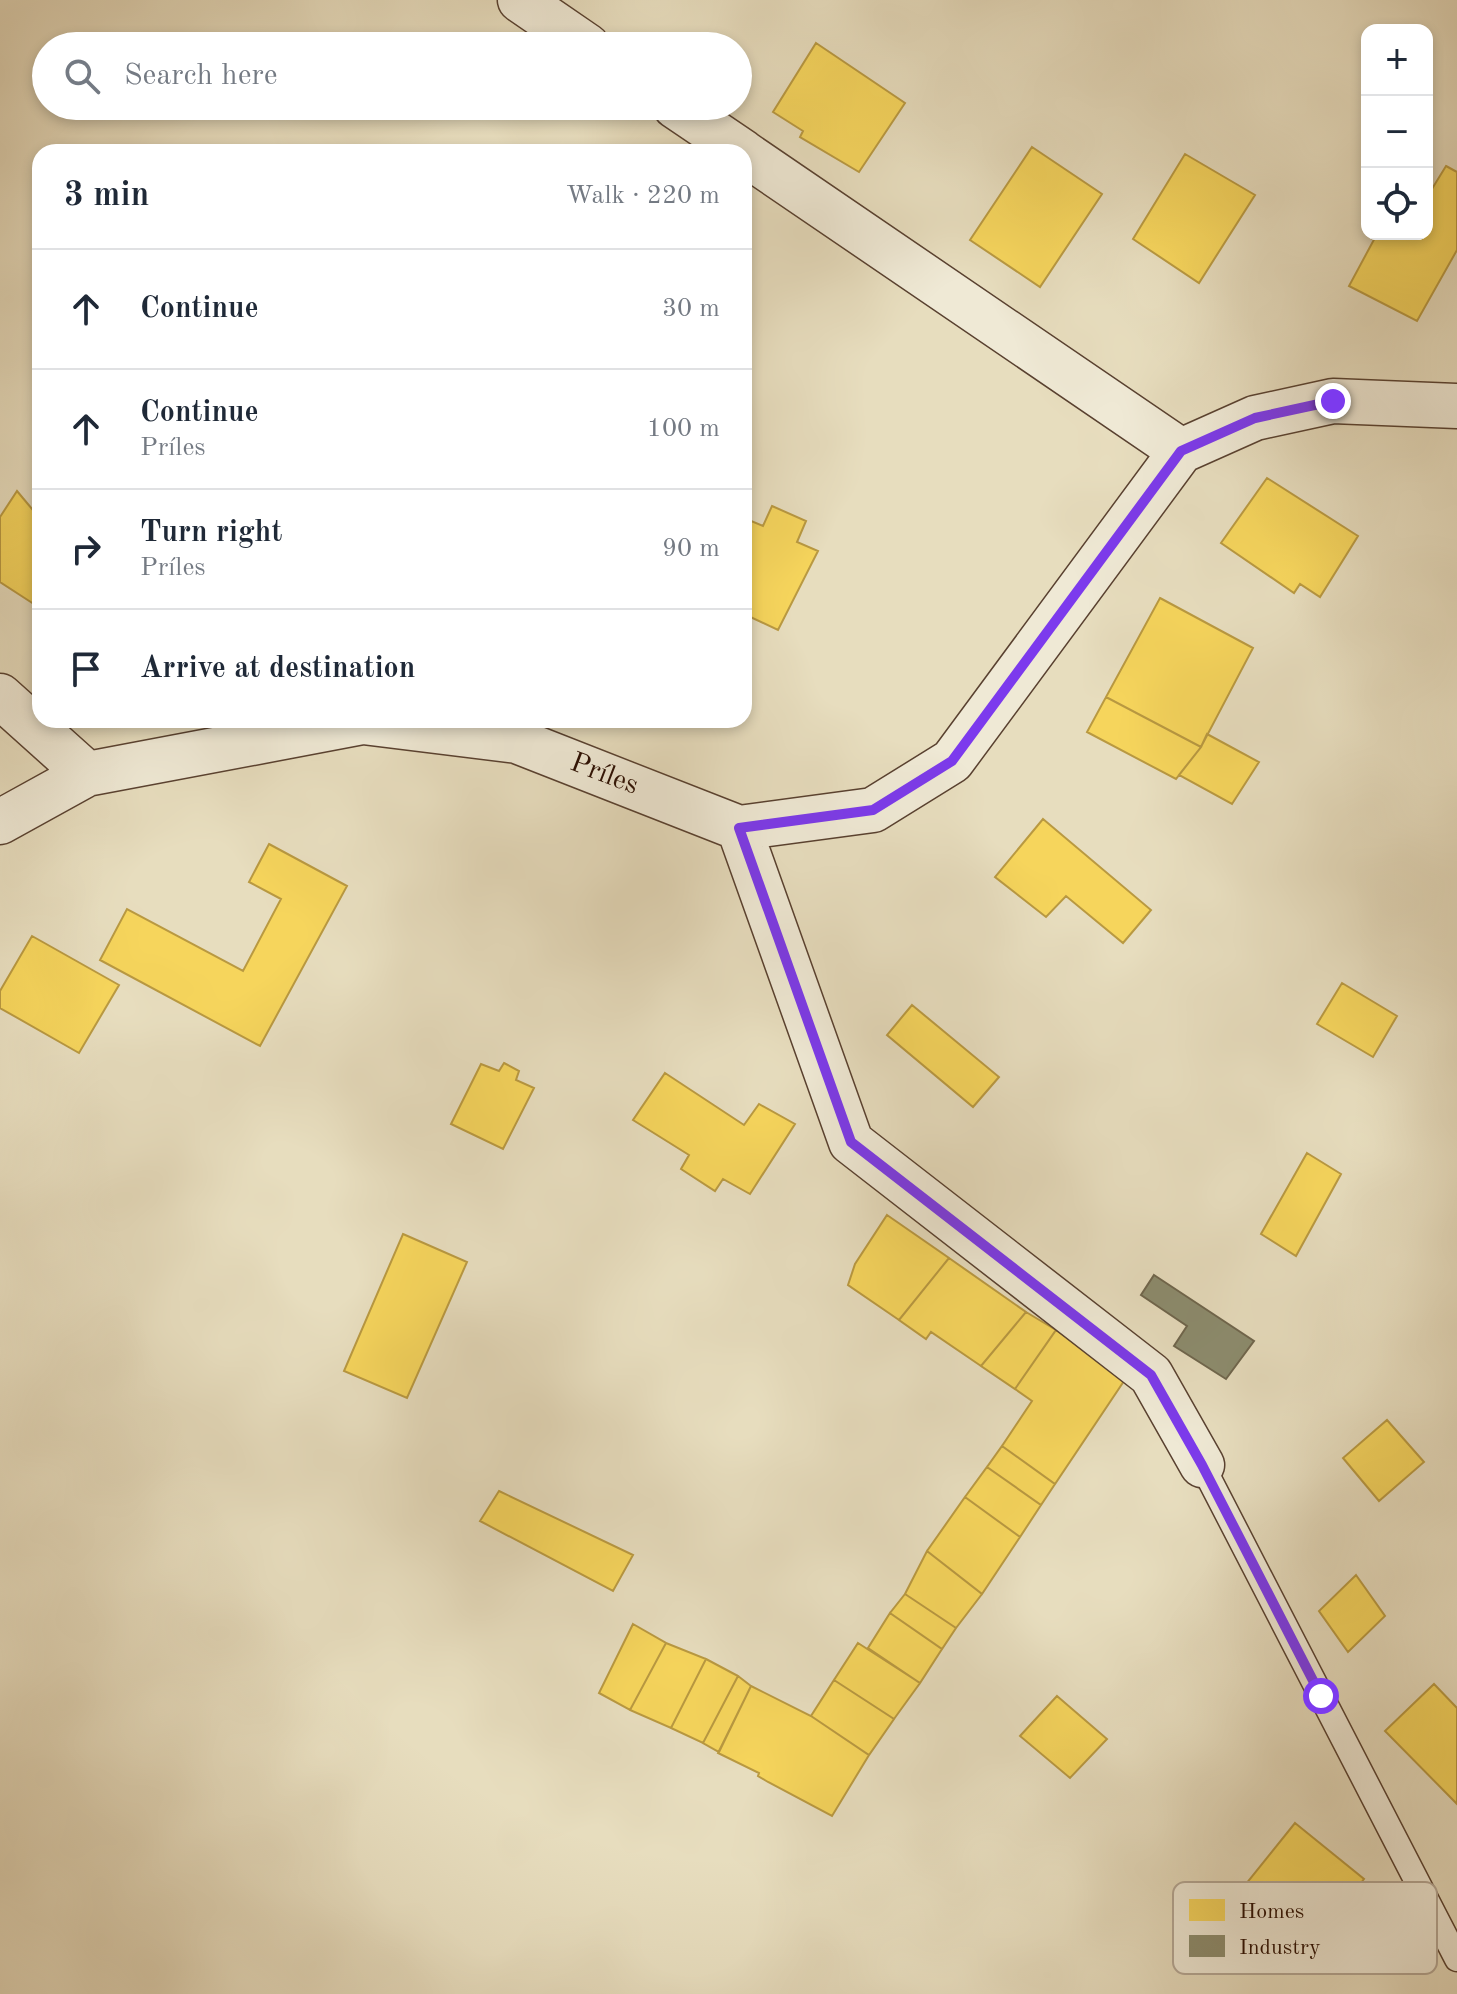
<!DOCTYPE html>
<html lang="en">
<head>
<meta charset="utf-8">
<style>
	body { margin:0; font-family:"Old Standard TT",serif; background:#f2f2f3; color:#1f2937 }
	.controls { position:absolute; right:24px; top:24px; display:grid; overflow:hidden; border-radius:16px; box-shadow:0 4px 12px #0003 }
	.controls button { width:72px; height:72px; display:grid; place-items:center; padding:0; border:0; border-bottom:2px solid #e0e1e3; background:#fff; color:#1f2937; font:40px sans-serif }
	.stop { position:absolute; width:24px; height:24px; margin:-18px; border:6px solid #7c3aed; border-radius:50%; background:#fff }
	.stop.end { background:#7c3aed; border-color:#fff; box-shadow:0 2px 8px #0008 }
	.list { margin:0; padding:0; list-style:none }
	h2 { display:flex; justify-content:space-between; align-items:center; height:104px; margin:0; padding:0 32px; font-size:34px }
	h2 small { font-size:26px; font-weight:400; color:#747a83 }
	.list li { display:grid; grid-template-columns:52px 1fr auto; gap:24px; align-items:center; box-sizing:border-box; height:120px; padding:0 32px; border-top:2px solid #e0e1e3 }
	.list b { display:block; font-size:30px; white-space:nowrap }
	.list p { margin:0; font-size:26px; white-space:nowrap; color:#747a83 }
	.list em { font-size:26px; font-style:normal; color:#747a83 }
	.icon { flex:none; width:44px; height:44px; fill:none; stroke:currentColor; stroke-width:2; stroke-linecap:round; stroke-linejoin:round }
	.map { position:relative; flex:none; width:1457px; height:1994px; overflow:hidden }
	.search { position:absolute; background:#fff; box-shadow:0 4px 12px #0003; left:32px; top:32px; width:720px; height:88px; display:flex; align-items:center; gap:20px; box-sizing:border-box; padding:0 28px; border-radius:44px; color:#747a83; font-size:30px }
	.panel { position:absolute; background:#fff; box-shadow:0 4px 12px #0003; left:32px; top:144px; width:720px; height:584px; border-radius:24px }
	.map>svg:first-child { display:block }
	.homes { fill:#f6d55c; stroke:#b99941; stroke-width:2 }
	.industry { fill:#8c8c6e; stroke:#6f664d; stroke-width:2 }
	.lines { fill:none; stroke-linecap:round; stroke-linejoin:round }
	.service-casing { stroke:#594130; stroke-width:27 }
	.minor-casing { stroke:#594130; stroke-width:47 }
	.service { stroke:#efe9d5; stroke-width:24 }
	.minor { stroke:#efe9d5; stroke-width:44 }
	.route { stroke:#7c3aed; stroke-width:10 }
	.labels { text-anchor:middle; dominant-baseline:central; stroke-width:8; stroke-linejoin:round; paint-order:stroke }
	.street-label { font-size:28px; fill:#2a0d01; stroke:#efe9d5 }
	.key { fill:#efe9d5; stroke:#b4a795; stroke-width:2 }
	.key-label { font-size:22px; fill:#2a0d01 }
</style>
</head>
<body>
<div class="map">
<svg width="1457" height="1994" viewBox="0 0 1457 1994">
	<rect width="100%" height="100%" fill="#e7ddbe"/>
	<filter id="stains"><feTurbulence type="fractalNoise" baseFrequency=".0025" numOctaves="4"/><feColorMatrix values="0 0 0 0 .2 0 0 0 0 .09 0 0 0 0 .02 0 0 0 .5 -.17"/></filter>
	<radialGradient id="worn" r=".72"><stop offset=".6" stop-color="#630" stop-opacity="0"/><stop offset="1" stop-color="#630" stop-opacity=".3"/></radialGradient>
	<path class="homes" d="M816,43L905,103L859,172L800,137L803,131L773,112Z
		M1032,147L1102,194L1040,287L970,240Z
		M1185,154L1255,195L1199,283L1133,239Z
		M1446,166L1457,172V250L1417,321L1349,286L1377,234H1396L1403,237L1405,234H1427V197Z
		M1267,478L1358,536L1320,597L1300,584L1294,593L1221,543Z
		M17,491L32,509L40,500V608L0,582V517Z
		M772,506L806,521L797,542L818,551L778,630L744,614V518L763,526Z
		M1160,598L1253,648L1201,747L1106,697Z
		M1106,697L1201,747L1176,779L1087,732Z
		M1207,734L1259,762L1232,804L1179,775L1201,747Z
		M1043,819L1151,910L1123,943L1066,896L1046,917L995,877Z
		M269,844L347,886L260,1046L100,960L127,909L243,971L281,899L249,882Z
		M32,936L119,985L79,1053L0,1008V991Z
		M1342,983L1397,1016L1373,1057L1317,1024Z
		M912,1005L999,1077L973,1107L887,1035Z
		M504,1063L519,1071L516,1080L534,1088L503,1149L451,1124L481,1064L499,1071Z
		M665,1073L744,1125L759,1104L795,1124L750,1194L723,1179L715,1191L681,1169L689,1155L633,1120Z
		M1307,1153L1341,1174L1296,1256L1261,1234Z
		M887,1215L949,1258L899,1320L848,1285L855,1264Z
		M403,1234L467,1262L407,1398L344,1371Z
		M949,1258L1026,1312L981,1366L931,1332L926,1339L899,1320Z
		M1026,1312L1056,1330L1015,1389L981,1366Z
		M1056,1330L1126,1378L1055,1484L1002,1446L1032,1401L1015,1389Z
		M1387,1420L1424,1462L1379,1501L1343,1458Z
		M1002,1446L1055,1484L1041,1505L987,1467Z
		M987,1467L1041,1505L1020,1537L965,1497Z
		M499,1491L633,1555L613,1591L480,1521Z
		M965,1497L1020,1537L982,1594L927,1551Z
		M927,1551L982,1594L956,1628L905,1594Z
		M1356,1575L1385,1616L1348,1652L1319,1611Z
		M905,1594L956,1628L942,1649L890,1613Z
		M890,1613L942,1649L920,1683L868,1648Z
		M633,1624L666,1643L630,1710L599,1693Z
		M666,1643L706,1659L671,1728L630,1710Z
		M858,1643L920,1683L894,1719L834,1680Z
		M706,1659L738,1676L703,1743L671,1728Z
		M738,1676L751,1686L719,1752L703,1743Z
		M834,1680L894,1719L869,1755L811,1716Z
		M1434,1684L1457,1708V1804L1385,1731Z
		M751,1686L811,1716L869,1755L832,1816L768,1782L758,1776L759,1773L718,1753Z
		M1057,1696L1107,1739L1070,1778L1020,1736Z
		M1295,1823L1364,1879L1306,1952L1237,1895Z"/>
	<path class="industry" d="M1154,1275L1254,1341L1226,1379L1174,1346L1187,1326L1141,1295Z"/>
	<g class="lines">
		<defs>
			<path id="service" d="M1202,1465L1457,1959"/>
			<path id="minor" d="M520,0L587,46
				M675,106L743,152
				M744,153L1181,451
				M0,696L87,774
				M0,822L87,774L363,722L517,741L739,828L873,810L952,761L1181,451L1255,418L1333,401L1457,406
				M739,828L851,1142L1151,1375L1202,1465"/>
		</defs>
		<use href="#service" class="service-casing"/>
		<use href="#minor" class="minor-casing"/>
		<use href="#service" class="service"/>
		<use href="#minor" class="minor"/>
	</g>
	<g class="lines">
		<path class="route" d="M1321,1696L1202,1465L1151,1375L851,1142L739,828L873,810L952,761L1181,451L1255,418L1333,401"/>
	</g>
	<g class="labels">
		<g class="street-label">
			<text transform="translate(604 775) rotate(21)">Príles</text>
		</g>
	</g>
	<rect x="1173" y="1882" width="264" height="92" rx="12" class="key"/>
	<rect x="1189" y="1899" width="36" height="22" fill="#f6d55c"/>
	<rect x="1189" y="1935" width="36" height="22" fill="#8c8c6e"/>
	<g class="key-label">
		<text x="1239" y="1918">Homes</text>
		<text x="1239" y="1954">Industry</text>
	</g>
	<rect width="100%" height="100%" filter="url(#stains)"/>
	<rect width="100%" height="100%" fill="url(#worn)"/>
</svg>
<div class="controls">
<button>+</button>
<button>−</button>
<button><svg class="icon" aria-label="locate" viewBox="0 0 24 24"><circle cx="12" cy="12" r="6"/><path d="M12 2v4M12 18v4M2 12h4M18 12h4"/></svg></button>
</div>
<div class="stop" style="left:1321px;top:1696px"></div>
<div class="stop end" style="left:1333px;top:401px"></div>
<div class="search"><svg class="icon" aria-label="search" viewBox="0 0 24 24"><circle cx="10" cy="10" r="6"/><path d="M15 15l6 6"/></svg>Search here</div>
<section class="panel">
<h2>3 min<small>Walk · 220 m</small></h2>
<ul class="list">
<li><svg class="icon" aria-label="ahead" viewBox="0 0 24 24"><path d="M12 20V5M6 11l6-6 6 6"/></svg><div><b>Continue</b></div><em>30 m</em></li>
<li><svg class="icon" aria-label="ahead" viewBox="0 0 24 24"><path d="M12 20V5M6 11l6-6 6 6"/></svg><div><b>Continue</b><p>Príles</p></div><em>100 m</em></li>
<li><svg class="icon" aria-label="right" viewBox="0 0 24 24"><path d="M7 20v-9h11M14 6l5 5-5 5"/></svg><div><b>Turn right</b><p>Príles</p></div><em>90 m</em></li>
<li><svg class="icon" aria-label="arrive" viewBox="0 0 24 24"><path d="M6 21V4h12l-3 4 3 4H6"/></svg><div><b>Arrive at destination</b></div></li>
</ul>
</section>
</div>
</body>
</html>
